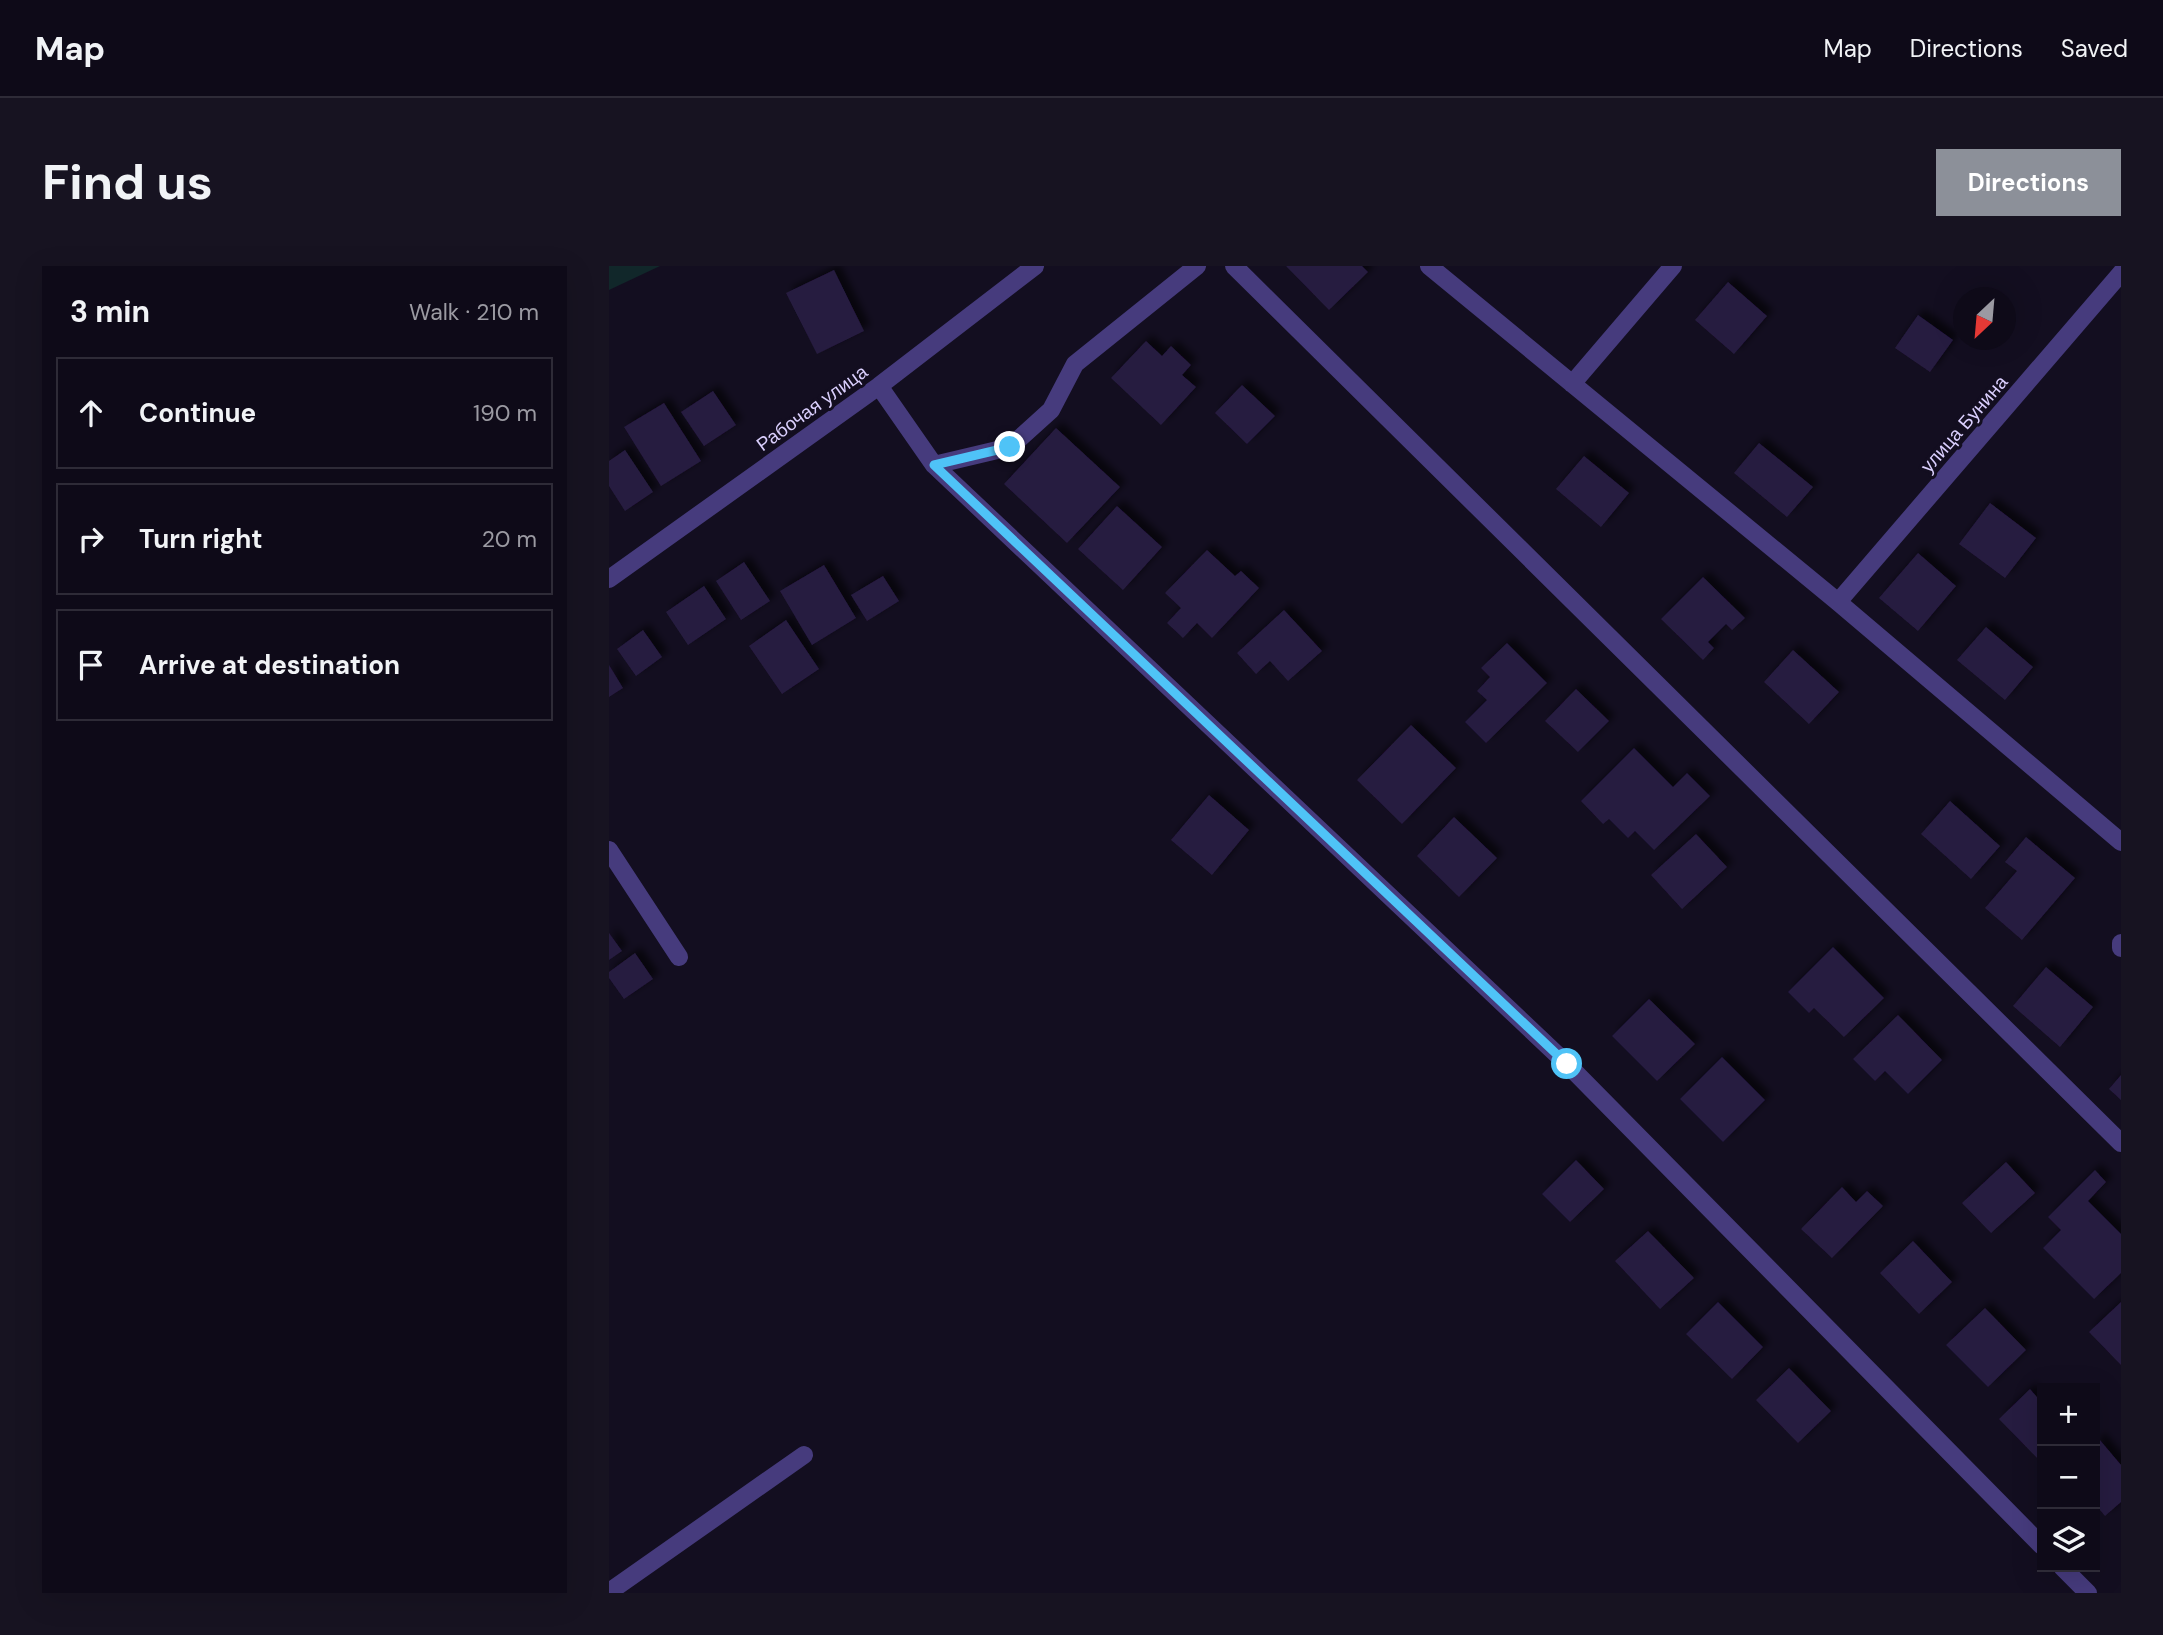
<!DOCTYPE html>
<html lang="en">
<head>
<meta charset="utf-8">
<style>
	body { margin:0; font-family:"DM Sans",sans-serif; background:#171321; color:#f1f3f6 }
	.controls { position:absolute; right:21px; bottom:21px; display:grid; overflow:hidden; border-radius:0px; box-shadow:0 7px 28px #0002 }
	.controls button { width:63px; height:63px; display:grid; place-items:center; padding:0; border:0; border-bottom:2px solid #2e2b37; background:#0e0a18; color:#f1f3f6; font:35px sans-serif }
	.compass { position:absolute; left:1344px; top:21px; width:63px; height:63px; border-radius:50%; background:#0e0a18; box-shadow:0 7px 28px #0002; rotate:206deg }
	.stop { position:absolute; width:21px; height:21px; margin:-16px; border:5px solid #4fc3f7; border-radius:50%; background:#fff }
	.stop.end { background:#4fc3f7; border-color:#fff; box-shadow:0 2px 7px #0008 }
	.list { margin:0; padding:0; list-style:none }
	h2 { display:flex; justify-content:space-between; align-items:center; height:91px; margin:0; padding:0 28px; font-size:30px }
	h2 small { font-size:23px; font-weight:400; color:#9b9aa2 }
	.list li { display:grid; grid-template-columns:46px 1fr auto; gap:21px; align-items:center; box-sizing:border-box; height:112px; margin:0 14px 14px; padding:0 14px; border:2px solid #2e2b37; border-radius:0px }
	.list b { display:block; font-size:26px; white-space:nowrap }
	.list em { font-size:23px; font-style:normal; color:#9b9aa2 }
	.icon { flex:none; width:38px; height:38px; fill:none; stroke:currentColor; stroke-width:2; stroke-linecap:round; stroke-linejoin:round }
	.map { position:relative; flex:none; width:1512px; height:1327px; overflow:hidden; border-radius:0px }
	header { display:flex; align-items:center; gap:42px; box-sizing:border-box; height:98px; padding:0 35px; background:#0e0a18; border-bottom:2px solid #2e2b37 }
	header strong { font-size:33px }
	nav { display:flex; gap:38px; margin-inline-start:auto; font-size:24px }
	.intro { display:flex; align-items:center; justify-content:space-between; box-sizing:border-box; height:168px; padding:0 42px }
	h1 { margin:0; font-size:49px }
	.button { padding:18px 32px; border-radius:0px; background:#8c9099; color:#fff; font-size:24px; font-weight:700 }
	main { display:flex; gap:42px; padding:0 42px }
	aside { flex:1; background:#0e0a18; border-radius:0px; box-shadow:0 7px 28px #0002 }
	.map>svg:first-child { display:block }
	.green { fill:#11272a }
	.building { fill:#271b40; filter:url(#shadow) }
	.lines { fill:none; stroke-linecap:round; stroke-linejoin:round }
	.minor { stroke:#463b7d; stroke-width:18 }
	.route { stroke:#4fc3f7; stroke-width:9 }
	.labels { text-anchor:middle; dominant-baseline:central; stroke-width:6; stroke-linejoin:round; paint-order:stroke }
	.street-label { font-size:19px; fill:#dacffd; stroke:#130e20 }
</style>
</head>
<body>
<header>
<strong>Map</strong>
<nav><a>Map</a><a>Directions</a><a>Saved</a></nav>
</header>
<div class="intro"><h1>Find us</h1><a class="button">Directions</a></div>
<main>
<aside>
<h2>3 min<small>Walk · 210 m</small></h2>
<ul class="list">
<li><svg class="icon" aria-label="ahead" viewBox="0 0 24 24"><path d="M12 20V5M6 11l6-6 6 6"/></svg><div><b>Continue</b></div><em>190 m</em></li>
<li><svg class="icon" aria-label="right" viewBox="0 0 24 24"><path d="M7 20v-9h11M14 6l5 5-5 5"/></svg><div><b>Turn right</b></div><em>20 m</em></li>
<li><svg class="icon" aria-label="arrive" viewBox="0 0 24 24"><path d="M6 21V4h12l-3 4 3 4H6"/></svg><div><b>Arrive at destination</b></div></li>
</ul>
</aside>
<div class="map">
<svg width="1512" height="1327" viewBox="0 0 1512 1327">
	<defs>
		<filter id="shadow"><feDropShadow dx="6" dy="-6" stdDeviation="3.5" flood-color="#0009"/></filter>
	</defs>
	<rect width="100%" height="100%" fill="#130e20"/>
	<path class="green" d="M0,0H51L0,24Z"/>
	<path class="building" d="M677,0H753L759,6L720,44Z
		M225,4L255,65L208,88L177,27Z
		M1119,16L1158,50L1125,88L1086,54Z
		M1309,49L1344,74L1321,106L1286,82Z
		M537,75L553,90L562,80L582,99L573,109L587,121L552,159L502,112Z
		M633,119L666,150L638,178L606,147Z
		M104,125L127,159L95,180L72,146Z
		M55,137L92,195L52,220L15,161Z
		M447,162L511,221L458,277L395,218Z
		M1150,177L1204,221L1178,251L1125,207Z
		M16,184L44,226L16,245L0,220V195Z
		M975,190L1020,227L992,261L947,223Z
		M1381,237L1427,272L1396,312L1350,278Z
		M508,240L553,281L514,324L469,283Z
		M598,284L626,310L632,305L650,322L603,372L588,357L574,372L558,357L572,342L556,327Z
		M1309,287L1347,320L1309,365L1270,332Z
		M135,296L161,335L132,354L107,315Z
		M215,299L247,352L203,379L171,325Z
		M274,310L290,335L258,355L242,329Z
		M1094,311L1136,352L1123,364L1117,358L1099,376L1105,382L1094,394L1052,353Z
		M95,320L117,353L79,379L57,346Z
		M675,344L713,385L679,415L661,395L647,408L628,387Z
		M177,354L210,403L173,428L140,380Z
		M1377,361L1424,401L1396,434L1348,394Z
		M34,364L53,391L27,410L8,383Z
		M898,377L938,417L877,477L856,456L878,434L868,425L881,411L872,402Z
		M1184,384L1230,426L1200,458L1155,416Z
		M0,399L14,422L0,431Z
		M967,423L1000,455L969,486L936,455Z
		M802,459L847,502L793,558L748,514Z
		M1025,482L1064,521L1078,507L1101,530L1045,584L1026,565L1019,572L1000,553L994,558L972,535Z
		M600,529L640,564L603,609L562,574Z
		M1341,535L1391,580L1362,613L1312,568Z
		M845,551L888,592L850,631L808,590Z
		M1087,568L1118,601L1073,643L1042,609Z
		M1417,571L1466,612L1413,674L1376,642L1408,605L1396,596Z
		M0,667L13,685L0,694Z
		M1224,681L1275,732L1235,771L1205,742L1200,747L1179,726Z
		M26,687L44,713L15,733L0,712V706Z
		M1437,701L1484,741L1451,781L1404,740Z
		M1040,733L1086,778L1048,815L1003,770Z
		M1289,749L1333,794L1299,828L1276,805L1266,815L1244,793Z
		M1113,791L1156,834L1114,876L1071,833Z
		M1512,809V834L1500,823Z
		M967,894L995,923L961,956L933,928Z
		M1397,896L1426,927L1382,967L1353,937Z
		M1486,904L1497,916L1479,935L1512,968V1007L1485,1033L1434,982L1452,964L1439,951Z
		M1233,921L1247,936L1258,925L1274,940L1223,992L1192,963Z
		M1039,965L1085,1012L1051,1043L1006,995Z
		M1304,975L1343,1016L1310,1048L1271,1007Z
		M1109,1036L1154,1081L1123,1113L1077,1068Z
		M1512,1036V1099L1480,1066Z
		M1376,1042L1417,1084L1379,1121L1337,1079Z
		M1180,1102L1222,1145L1189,1177L1147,1134Z
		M1421,1123L1433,1137V1197L1390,1153Z
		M1490,1173L1512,1199V1236L1496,1250L1486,1238V1177Z"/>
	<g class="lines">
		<path class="minor" d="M625,0L1512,877
			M820,0L1229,336L1512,576
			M963,118L1064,0
			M270,120L325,199L958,798L1433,1280
			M325,199L401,181L442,144L466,98L588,0
			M0,313L270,120L426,0
			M1229,336L1512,7
			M0,584L70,691
			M1512,677V682
			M1453,1301L1479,1327
			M0,1326L195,1189"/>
	</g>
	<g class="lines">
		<path class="route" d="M401,181L325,199L958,798"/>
	</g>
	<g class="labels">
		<g class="street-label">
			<text transform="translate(203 142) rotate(-36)">Рабочая улица</text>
			<text transform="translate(1355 158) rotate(-49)">улица Бунина</text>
		</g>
	</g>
</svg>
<div class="controls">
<button>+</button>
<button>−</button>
<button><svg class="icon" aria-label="layers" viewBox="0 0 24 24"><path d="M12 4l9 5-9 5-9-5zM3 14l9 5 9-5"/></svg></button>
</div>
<svg class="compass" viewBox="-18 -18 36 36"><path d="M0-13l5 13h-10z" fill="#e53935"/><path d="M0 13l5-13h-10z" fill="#9b9aa2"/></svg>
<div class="stop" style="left:958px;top:798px"></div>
<div class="stop end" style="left:401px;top:181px"></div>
</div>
</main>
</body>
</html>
